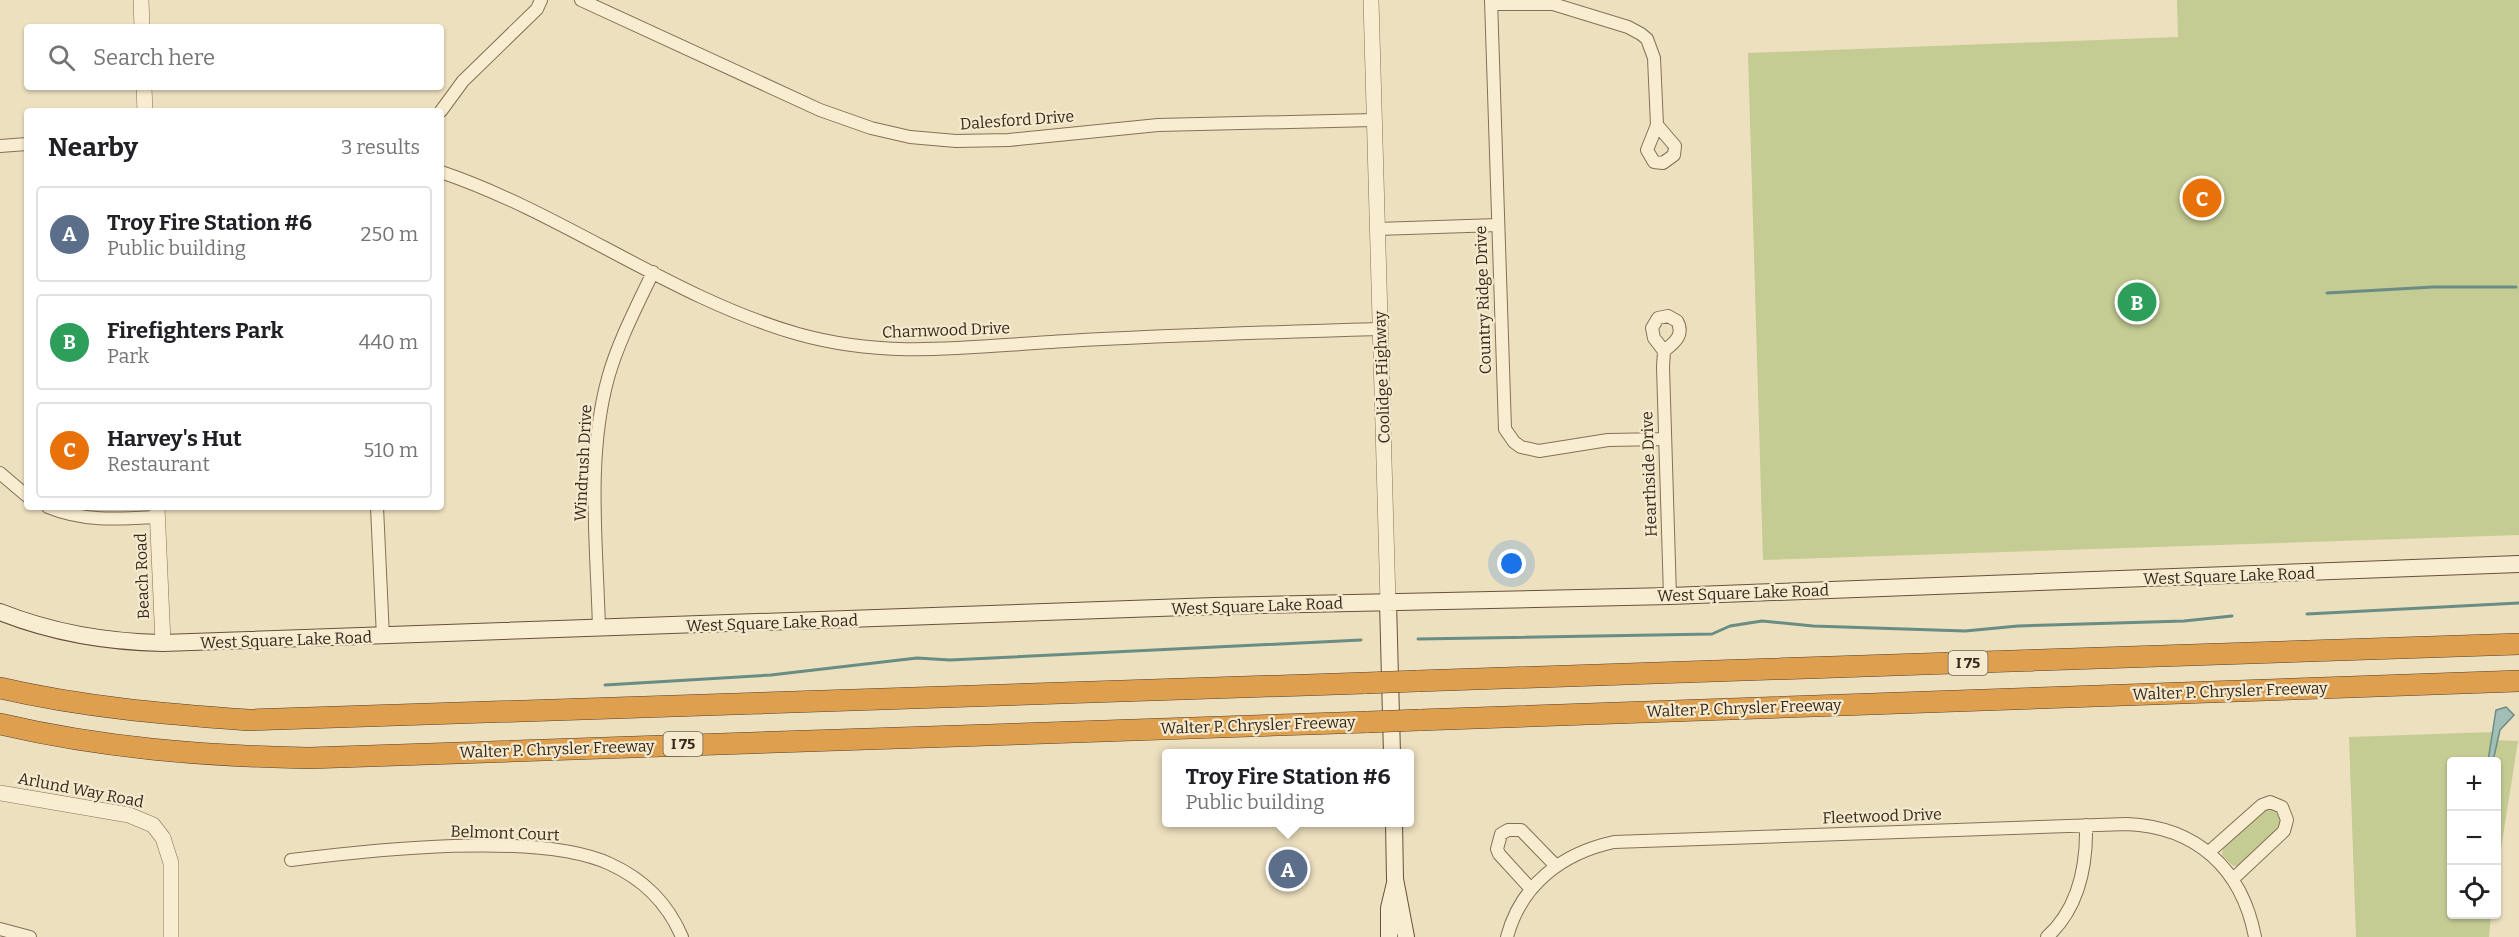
<!DOCTYPE html>
<html lang="en">
<head>
<meta charset="utf-8">
<style>
	body { margin:0; font-family:Bitter,serif; background:#f6f6f6; color:#202124 }
	.controls { position:absolute; right:18px; bottom:18px; display:grid; overflow:hidden; border-radius:6px; box-shadow:0 2px 4px #0004 }
	.controls button { width:54px; height:54px; display:grid; place-items:center; padding:0; border:0; border-bottom:2px solid #e0e0e0; background:#fff; color:#202124; font:30px sans-serif }
	.you { position:absolute; left:1512px; top:564px; width:21px; height:21px; margin:-15px; border:4px solid #fff; border-radius:50%; background:#1a73e8; box-shadow:0 0 0 9px #1a73e833 }
	.badge { display:grid; place-items:center; width:39px; height:39px; border-radius:50%; background:#ea580c; color:#fff; font-size:20px; font-weight:700 }
	.pin { position:absolute; translate:-50% -50%; border:3px solid #fff; box-shadow:0 2px 6px #0006 }
	.popup { position:absolute; left:1162px; top:749px; width:252px; height:78px; box-sizing:border-box; display:grid; place-content:center; border-radius:6px; background:#fff; filter:drop-shadow(0 2px 4px #0005); font-size:20px; white-space:nowrap; color:#757577 }
	.popup b { font-size:22px; color:#202124 }
	.popup::after { content:''; position:absolute; left:50%; top:100%; margin-left:-12px; border:12px solid transparent; border-top-color:#fff }
	.list { margin:0; padding:0; list-style:none }
	h2 { display:flex; justify-content:space-between; align-items:center; height:78px; margin:0; padding:0 24px; font-size:26px }
	h2 small { font-size:20px; font-weight:400; color:#757577 }
	.list li { display:grid; grid-template-columns:39px 1fr auto; gap:18px; align-items:center; box-sizing:border-box; height:96px; margin:0 12px 12px; padding:0 12px; border:2px solid #e0e0e0; border-radius:6px }
	.list b { display:block; font-size:22px; white-space:nowrap }
	.list p { margin:0; font-size:20px; white-space:nowrap; color:#757577 }
	.list em { font-size:20px; font-style:normal; color:#757577 }
	.icon { flex:none; width:33px; height:33px; fill:none; stroke:currentColor; stroke-width:2; stroke-linecap:round; stroke-linejoin:round }
	.map { position:relative; flex:none; width:2519px; height:937px; overflow:hidden }
	.search { position:absolute; background:#fff; box-shadow:0 2px 4px #0004; left:24px; top:24px; width:420px; height:66px; display:flex; align-items:center; gap:15px; box-sizing:border-box; padding:0 21px; border-radius:6px; color:#757577; font-size:22px }
	.panel { position:absolute; background:#fff; box-shadow:0 2px 4px #0004; left:24px; top:108px; width:420px; height:402px; border-radius:6px }
	.map>svg:first-child { display:block }
	.green { fill:#c4cb93 }
	.water { fill:#a2bfb7; stroke:#698c84; stroke-width:1.5 }
	.lines { fill:none; stroke-linecap:round; stroke-linejoin:round }
	.stream { stroke:#698c84; stroke-width:3 }
	.minor-casing { stroke:#857057; stroke-width:14 }
	.tertiary-casing { stroke:#857057; stroke-width:16 }
	.secondary-casing { stroke:#67513b; stroke-width:18 }
	.motorway-casing { stroke:#533e2c; stroke-width:22 }
	.minor { stroke:#f8edd1; stroke-width:12 }
	.tertiary { stroke:#f8edd1; stroke-width:15 }
	.secondary { stroke:#f8edd1; stroke-width:16 }
	.motorway { stroke:#de9f4e; stroke-width:21 }
	.motorway-bridge-casing { stroke:#533e2c; stroke-width:22; stroke-linecap:butt }
	.motorway-bridge { stroke:#de9f4e; stroke-width:21 }
	.labels { text-anchor:middle; dominant-baseline:central; stroke-width:4.5; stroke-linejoin:round; paint-order:stroke }
	.shield { fill:#f5eace; stroke:#6f6251; stroke-width:1.5 }
	.shield-label { font-size:15px; font-weight:bold; fill:#35281c }
	.street-label { font-size:16px; fill:#35281c; stroke:#f5eace }
</style>
</head>
<body>
<div class="map">
<svg width="2519" height="937" viewBox="0 0 2519 937">
	<rect width="100%" height="100%" fill="#ede0bf"/>
	<path class="green" d="M2177,0H2519V535L1763,560L1748,53L2178,37Z
		M2494,732L2493,740L2518,741L2497,874L2496,762H2452V914L2491,915L2489,937H2356L2349,737Z
		M2267,808L2275,809L2282,817L2279,828L2239,866H2233L2222,855L2223,847Z"/>
	<path class="water" d="M2506,707L2514,715L2500,730L2493,761H2488L2496,710Z"/>
	<g class="lines">
		<path class="stream" d="M2327,293L2433,287H2516
			M2307,614L2519,603
			M1418,639L1712,634L1730,626L1762,621L1813,626L1965,631L2018,626L2184,621L2232,616
			M605,685L771,675L917,658L950,660L1361,640"/>
		<defs>
			<path id="minor" d="M581,0L820,110L871,128L910,137L956,141L1009,140L1158,125L1374,120
				M1491,0L1505,429L1514,442L1521,447L1539,451L1608,440L1665,439
				M1491,4H1553L1628,27L1641,34L1647,39L1654,58L1657,125L1647,150L1654,162L1663,163L1674,155L1675,146L1657,125
				M441,111L463,81L537,9L541,0
				M0,146L27,144
				M441,172C565,214 672,298 798,334C890,360 973,346 1067,341C1171,335 1276,332 1381,329
				M1377,229L1498,225
				M1664,351L1654,338L1652,328L1658,318L1668,316L1677,321C1685,335 1674,343 1664,351L1663,367L1670,596
				M0,473L27,496
				M48,507C84,522 120,519 158,517
				M377,507L383,637
				M599,629C597,546 586,458 608,378C618,342 637,306 653,272
				M2209,852L2262,805L2270,802L2282,807L2287,820L2284,831L2233,879
				M291,860C371,850 538,831 610,864C643,879 668,904 682,937
				M1531,889L1499,854L1497,849L1501,834L1508,830H1521L1555,865
				M0,929L30,937
				M1507,937C1521,884 1563,853 1614,842L2127,824C2197,827 2242,869 2255,937
				M2047,937C2079,908 2087,867 2086,825"/>
			<path id="tertiary" d="M141,0L142,27
				M1371,0L1388,602
				M144,87L145,111
				M157,507L163,643
				M0,793L129,815L153,825L163,838L171,863V937"/>
			<path id="secondary" d="M1388,602L1392,754
				M0,612C53,633 106,642 163,643L1215,606L1670,596L2519,564
				M1394,822L1395,879L1406,937
				M1389,937V908L1395,883"/>
			<path id="motorway" d="M1417,681L2519,644
				M0,688C82,707 164,714 248,720L1366,683
				M1419,720L2519,681
				M0,724C102,748 204,756 309,758L1368,722"/>
		</defs>
		<use href="#minor" class="minor-casing"/>
		<use href="#tertiary" class="tertiary-casing"/>
		<use href="#secondary" class="secondary-casing"/>
		<use href="#motorway" class="motorway-casing"/>
		<use href="#minor" class="minor"/>
		<use href="#tertiary" class="tertiary"/>
		<use href="#secondary" class="secondary"/>
		<use href="#motorway" class="motorway"/>
		<defs>
			<path id="motorway-bridge" d="M1366,683L1417,681
				M1368,722L1419,720"/>
		</defs>
		<use href="#motorway-bridge" class="motorway-bridge-casing"/>
		<use href="#motorway-bridge" class="motorway-bridge"/>
	</g>
	<g class="labels">
		<g class="shield">
			<rect x="1948.5" y="651" width="39" height="24" rx="4.5"/>
			<rect x="663.5" y="732" width="39" height="24" rx="4.5"/>
		</g>
		<g class="shield-label">
			<text x="1968" y="663">I 75</text>
			<text x="683" y="744">I 75</text>
		</g>
		<g class="street-label">
			<text transform="translate(1017 120) rotate(-4)">Dalesford Drive</text>
			<text transform="translate(1483 300) rotate(-92)">Country Ridge Drive</text>
			<text transform="translate(946 330) rotate(-2)">Charnwood Drive</text>
			<text transform="translate(1382 377) rotate(-92)">Coolidge Highway</text>
			<text transform="translate(583 463) rotate(-87)">Windrush Drive</text>
			<text transform="translate(1649 474) rotate(-92)">Hearthside Drive</text>
			<text transform="translate(142 576) rotate(-92)">Beach Road</text>
			<text transform="translate(2229 576) rotate(-2)">West Square Lake Road</text>
			<text transform="translate(1743 593) rotate(-2)">West Square Lake Road</text>
			<text transform="translate(1257 606) rotate(-2)">West Square Lake Road</text>
			<text transform="translate(772 623) rotate(-2)">West Square Lake Road</text>
			<text transform="translate(286 640) rotate(-2)">West Square Lake Road</text>
			<text transform="translate(2230 691) rotate(-2)">Walter P. Chrysler Freeway</text>
			<text transform="translate(1744 708) rotate(-2)">Walter P. Chrysler Freeway</text>
			<text transform="translate(1258 725) rotate(-2)">Walter P. Chrysler Freeway</text>
			<text transform="translate(557 749) rotate(-2)">Walter P. Chrysler Freeway</text>
			<text transform="translate(81 790) rotate(11)">Arlund Way Road</text>
			<text transform="translate(1882 816) rotate(-2)">Fleetwood Drive</text>
			<text transform="translate(505 833) rotate(2)">Belmont Court</text>
		</g>
	</g>
</svg>
<div class="controls">
<button>+</button>
<button>−</button>
<button><svg class="icon" aria-label="locate" viewBox="0 0 24 24"><circle cx="12" cy="12" r="6"/><path d="M12 2v4M12 18v4M2 12h4M18 12h4"/></svg></button>
</div>
<div class="you"></div>
<div class="pin badge" style="left:1288px;top:869px;background:#5c6f8a">A</div>
<div class="popup"><b>Troy Fire Station #6</b>Public building</div>
<div class="pin badge" style="left:2137px;top:302px;background:#2e9e5b">B</div>
<div class="pin badge" style="left:2202px;top:198px;background:#e8710a">C</div>
<div class="search"><svg class="icon" aria-label="search" viewBox="0 0 24 24"><circle cx="10" cy="10" r="6"/><path d="M15 15l6 6"/></svg>Search here</div>
<section class="panel">
<h2>Nearby<small>3 results</small></h2>
<ul class="list">
<li><span class="badge" style="background:#5c6f8a">A</span><div><b>Troy Fire Station #6</b><p>Public building</p></div><em>250 m</em></li>
<li><span class="badge" style="background:#2e9e5b">B</span><div><b>Firefighters Park</b><p>Park</p></div><em>440 m</em></li>
<li><span class="badge" style="background:#e8710a">C</span><div><b>Harvey's Hut</b><p>Restaurant</p></div><em>510 m</em></li>
</ul>
</section>
</div>
</body>
</html>
